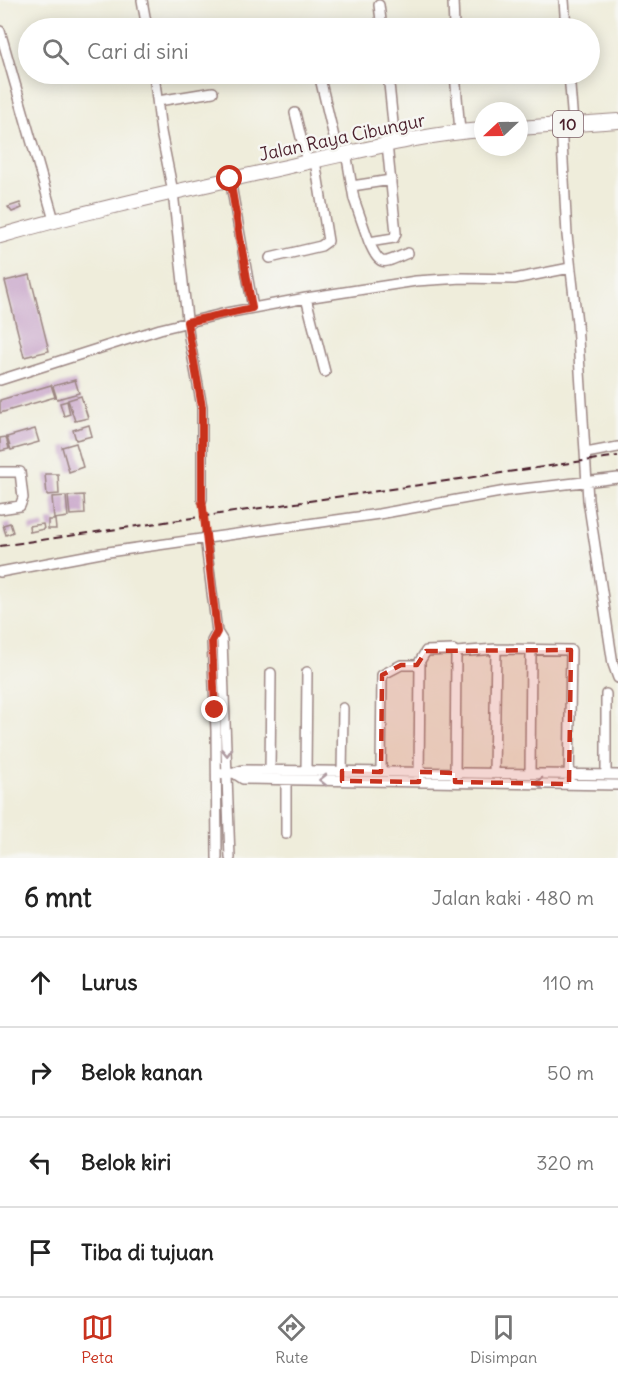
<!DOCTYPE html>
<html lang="id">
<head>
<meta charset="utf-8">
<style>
	body { margin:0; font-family:Delius,sans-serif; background:#f6f6f6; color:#222 }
	.compass { position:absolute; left:474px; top:102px; width:54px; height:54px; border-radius:50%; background:#fff; box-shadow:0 3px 15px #0003; rotate:248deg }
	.stop { position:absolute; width:18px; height:18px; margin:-14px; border:4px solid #c8321e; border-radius:50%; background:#fff }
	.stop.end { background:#c8321e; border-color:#fff; box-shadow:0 2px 6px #0008 }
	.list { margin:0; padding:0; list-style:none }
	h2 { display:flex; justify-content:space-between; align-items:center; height:78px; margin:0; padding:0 24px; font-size:26px }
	h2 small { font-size:20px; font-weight:400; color:#767676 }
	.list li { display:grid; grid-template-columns:39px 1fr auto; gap:18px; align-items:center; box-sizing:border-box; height:90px; padding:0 24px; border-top:2px solid #e0e0e0 }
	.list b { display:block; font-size:22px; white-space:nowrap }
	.list em { font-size:20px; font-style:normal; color:#767676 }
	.icon { flex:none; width:33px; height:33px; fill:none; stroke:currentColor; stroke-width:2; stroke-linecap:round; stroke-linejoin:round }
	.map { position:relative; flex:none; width:618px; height:858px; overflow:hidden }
	.search { position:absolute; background:#fff; box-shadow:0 3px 15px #0003; left:18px; right:18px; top:18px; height:66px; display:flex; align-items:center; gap:15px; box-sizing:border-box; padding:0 21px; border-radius:33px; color:#767676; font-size:22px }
	.sheet { height:438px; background:#fff }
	nav { display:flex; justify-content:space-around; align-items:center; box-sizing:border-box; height:84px; border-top:2px solid #e0e0e0; background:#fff; font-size:16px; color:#767676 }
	nav a { display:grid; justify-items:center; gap:3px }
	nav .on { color:#c8321e }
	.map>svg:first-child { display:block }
	.building { fill:#c8a4c9 }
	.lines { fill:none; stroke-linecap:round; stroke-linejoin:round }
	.minor-casing { stroke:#9c8683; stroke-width:12 }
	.highway-casing { stroke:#9c8683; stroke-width:16 }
	.path { stroke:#9c8683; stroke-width:1.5; stroke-dasharray:4.5 4.5; stroke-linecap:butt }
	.minor { stroke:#fff; stroke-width:9 }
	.highway { stroke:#fff; stroke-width:14 }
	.rail { stroke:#4a1f2b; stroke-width:2; stroke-dasharray:9 4.5; stroke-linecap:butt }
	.oneway { stroke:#ae9aa0 }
	.route { stroke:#c8321e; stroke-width:8 }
	.marked { fill:#c8321e; fill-opacity:0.2; stroke:#c8321e; stroke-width:4.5; stroke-dasharray:12 8; stroke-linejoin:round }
	.labels { text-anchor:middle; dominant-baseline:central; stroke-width:5; stroke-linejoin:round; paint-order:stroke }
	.shield { fill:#f6f6f2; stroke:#7e6067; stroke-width:1.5 }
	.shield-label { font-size:16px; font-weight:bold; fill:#4a1f2b }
	.street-label { font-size:18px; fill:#4a1f2b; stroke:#f6f6f2 }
</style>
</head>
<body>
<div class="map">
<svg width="618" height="858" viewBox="0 0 618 858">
	<rect width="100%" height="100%" fill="#f6f6f2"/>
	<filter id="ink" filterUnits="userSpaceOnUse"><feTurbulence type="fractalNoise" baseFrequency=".0167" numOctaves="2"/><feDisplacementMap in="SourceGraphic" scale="12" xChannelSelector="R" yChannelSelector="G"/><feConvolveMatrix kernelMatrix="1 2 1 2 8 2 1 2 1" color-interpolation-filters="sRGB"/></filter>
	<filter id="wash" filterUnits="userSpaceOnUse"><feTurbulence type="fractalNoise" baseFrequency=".008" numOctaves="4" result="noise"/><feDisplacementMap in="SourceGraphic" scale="24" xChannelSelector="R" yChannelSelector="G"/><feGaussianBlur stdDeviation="1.35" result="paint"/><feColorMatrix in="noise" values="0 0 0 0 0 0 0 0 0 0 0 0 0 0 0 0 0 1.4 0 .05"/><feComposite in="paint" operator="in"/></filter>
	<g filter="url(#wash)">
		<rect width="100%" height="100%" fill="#efeddb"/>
		<g id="blocks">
			<path class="building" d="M20,203L22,208L12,212L8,207Z
				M30,275L49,351L24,357L5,281Z
				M75,380L79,393L57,399L53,386Z
				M51,385L55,397L0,413V400Z
				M81,396L88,418L75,421L68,400Z
				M67,401L70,414L64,416L60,403Z
				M89,425L92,436L76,440L73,430Z
				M35,429L39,442L11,450L7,437Z
				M6,437L9,449L0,451V438Z
				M76,443L83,467L69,472L62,447Z
				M45,474H58L59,494L47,495Z
				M84,495L85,514L70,515L68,496Z
				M66,496L68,517L54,519L52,497Z
				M48,520H55L56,529H48Z
				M10,523L13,532L6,535L3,525Z
				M43,524L44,529L30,532L29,526Z"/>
		</g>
	</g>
	<g filter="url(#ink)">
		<use href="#blocks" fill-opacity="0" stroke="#9c8683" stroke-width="1.5"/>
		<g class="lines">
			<defs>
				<path id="minor" d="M142,0L147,28
					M453,0L454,28
					M564,0L566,28
					M379,5L382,28
					M0,31L54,220
					M154,74L161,132L173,192L189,337L202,407V499
					M319,74L338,154
					M388,74L395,143
					M455,74L460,131
					M569,74L573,123
					M158,101L213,92
					M295,113L307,162
					M561,124L567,235L577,323L588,500L613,664L618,678
					M346,152L354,199L369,242L394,238L396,233L387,144
					M230,179L253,308
					M352,186L391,180
					M369,242C381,269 383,263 408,253
					M270,258L321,246L328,241L315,161
					M306,298L325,372
					M0,380L160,329L226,313L306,298L416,281L462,278L514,279L570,268
					M586,453L618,447
					M0,472H20L23,498L20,506L0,509
					M205,537L217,632L222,640L230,858
					M0,572L101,553L379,514L506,491L618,478
					M306,771L307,672
					M381,772L382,675L401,665H420
					M234,773L243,779L618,785
					M494,773L496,649
					M217,774L234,773L243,770L618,775
					M530,774L531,650
					M270,775L271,673
					M342,775L343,708
					M606,775V694
					M455,779L456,652
					M419,782L420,661L426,651L453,650L456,652L496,649L571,650L569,784
					M286,834V780
					M217,858L216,731L212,641L217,632"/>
				<path id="highway" d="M519,128L618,121
					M0,236C103,206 208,185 312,161C369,149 425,134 483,130"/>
			</defs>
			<use href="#minor" class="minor-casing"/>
			<use href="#highway" class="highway-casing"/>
			<path class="path" d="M202,506L205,528"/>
			<use href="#minor" class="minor"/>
			<use href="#highway" class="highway"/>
			<path class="rail" d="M0,546L618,456"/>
		</g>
		<defs><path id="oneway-chevron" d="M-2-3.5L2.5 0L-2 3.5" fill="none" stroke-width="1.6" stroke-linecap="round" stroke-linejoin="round" transform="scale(1.5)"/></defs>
		<g class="oneway">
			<use href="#oneway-chevron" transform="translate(227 752) rotate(88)"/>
			<use href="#oneway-chevron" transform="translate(323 780) rotate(-179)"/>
			<use href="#oneway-chevron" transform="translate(539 783) rotate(-179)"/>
		</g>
	</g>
	<g class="lines" filter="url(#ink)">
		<path class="route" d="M215,710L212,641L217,632L202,499V407L187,322L252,308L230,179"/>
	</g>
	<path class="marked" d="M571,650L569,784L455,782V773L419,772V782L342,781V771L381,772L382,675L401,665H417L426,651Z"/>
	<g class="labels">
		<rect class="shield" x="553" y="111" width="30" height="26" rx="4.5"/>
		<g class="shield-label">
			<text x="568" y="124">10</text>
		</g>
		<g class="street-label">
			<text transform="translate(342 137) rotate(-12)">Jalan Raya Cibungur</text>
		</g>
	</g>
</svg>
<svg class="compass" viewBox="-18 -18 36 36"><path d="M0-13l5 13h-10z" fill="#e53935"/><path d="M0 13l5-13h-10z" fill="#767676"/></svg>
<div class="stop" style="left:230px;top:179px"></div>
<div class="stop end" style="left:215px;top:710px"></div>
<div class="search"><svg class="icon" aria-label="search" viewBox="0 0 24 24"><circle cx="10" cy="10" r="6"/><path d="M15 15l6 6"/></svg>Cari di sini</div>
</div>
<section class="sheet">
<h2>6 mnt<small>Jalan kaki · 480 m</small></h2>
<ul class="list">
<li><svg class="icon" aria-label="ahead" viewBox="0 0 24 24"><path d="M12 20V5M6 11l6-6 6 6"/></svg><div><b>Lurus</b></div><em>110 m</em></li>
<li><svg class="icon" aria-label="right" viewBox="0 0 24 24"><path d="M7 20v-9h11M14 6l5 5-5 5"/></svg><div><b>Belok kanan</b></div><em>50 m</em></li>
<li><svg class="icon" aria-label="left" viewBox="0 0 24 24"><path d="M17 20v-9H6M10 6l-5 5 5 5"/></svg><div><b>Belok kiri</b></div><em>320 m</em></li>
<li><svg class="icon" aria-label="arrive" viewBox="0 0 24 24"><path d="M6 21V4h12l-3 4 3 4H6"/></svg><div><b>Tiba di tujuan</b></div></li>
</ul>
</section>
<nav>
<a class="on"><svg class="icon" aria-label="map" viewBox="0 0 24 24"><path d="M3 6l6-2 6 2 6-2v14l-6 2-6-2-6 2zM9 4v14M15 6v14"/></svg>Peta</a>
<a><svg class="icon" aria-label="directions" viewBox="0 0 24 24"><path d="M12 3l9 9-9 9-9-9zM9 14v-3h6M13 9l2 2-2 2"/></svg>Rute</a>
<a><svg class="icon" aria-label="saved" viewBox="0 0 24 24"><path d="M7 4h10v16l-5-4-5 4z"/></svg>Disimpan</a>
</nav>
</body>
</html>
